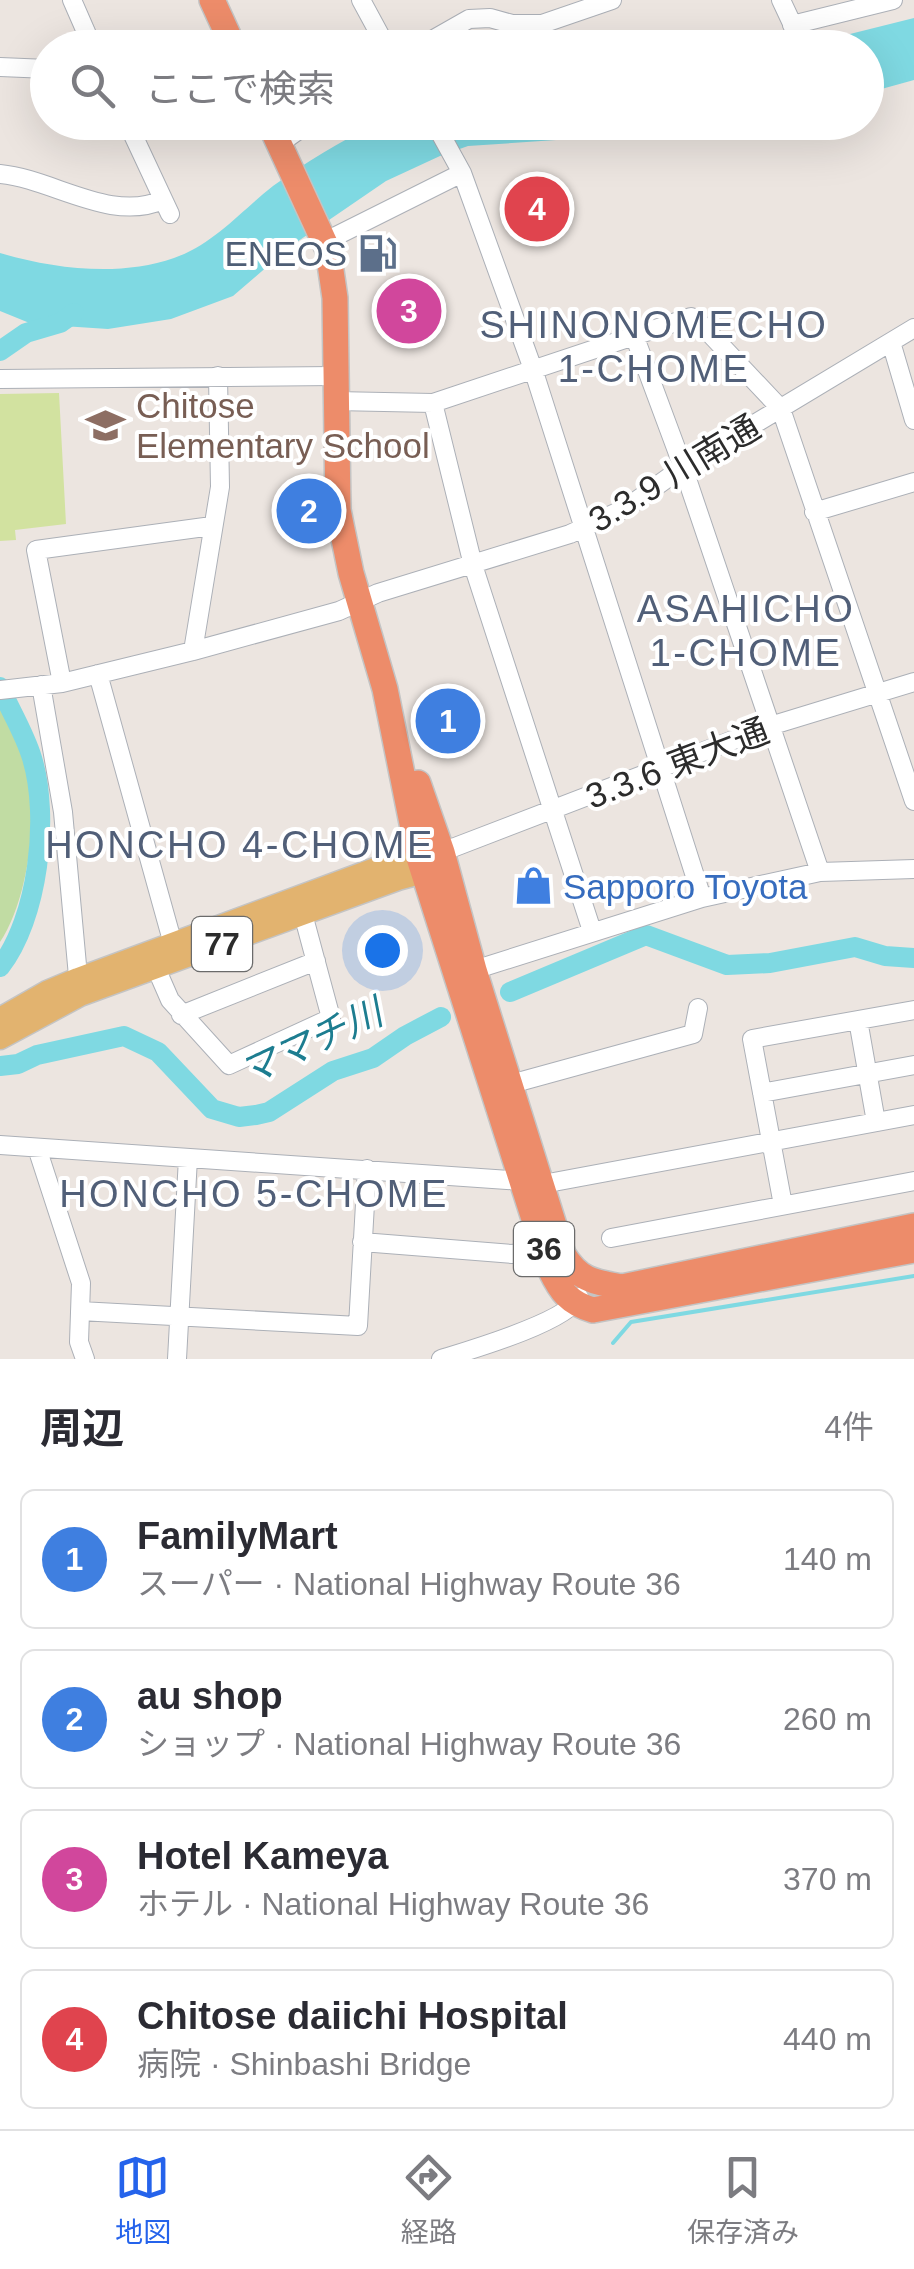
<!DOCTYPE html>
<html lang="ja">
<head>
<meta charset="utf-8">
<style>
	body { margin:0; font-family:Helvetica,"Noto Sans JP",sans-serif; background:#f7f7f7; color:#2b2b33 }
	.you { position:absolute; left:382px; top:950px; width:35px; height:35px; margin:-25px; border:8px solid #fff; border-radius:50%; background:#1a73e8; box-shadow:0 0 0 15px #1a73e833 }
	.badge { display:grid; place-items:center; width:65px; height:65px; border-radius:50%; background:#2563eb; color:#fff; font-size:32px; font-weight:700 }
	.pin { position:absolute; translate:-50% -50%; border:5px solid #fff; box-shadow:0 2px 10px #0006 }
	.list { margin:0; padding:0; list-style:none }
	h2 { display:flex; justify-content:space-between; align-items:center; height:130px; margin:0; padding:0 40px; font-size:42px }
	h2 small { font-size:32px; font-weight:400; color:#7c7c81 }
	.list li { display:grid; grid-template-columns:65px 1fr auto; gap:30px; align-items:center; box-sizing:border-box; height:140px; margin:0 20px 20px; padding:0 20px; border:2px solid #e1e1e2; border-radius:15px }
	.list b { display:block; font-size:38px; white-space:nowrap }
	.list p { margin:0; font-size:32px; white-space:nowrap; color:#7c7c81 }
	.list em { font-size:32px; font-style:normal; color:#7c7c81 }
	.icon { flex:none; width:55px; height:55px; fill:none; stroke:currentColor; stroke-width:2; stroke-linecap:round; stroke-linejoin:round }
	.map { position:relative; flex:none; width:914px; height:1359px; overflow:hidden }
	.search { position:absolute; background:#fff; box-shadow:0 10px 40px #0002; left:30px; right:30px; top:30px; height:110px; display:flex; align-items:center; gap:25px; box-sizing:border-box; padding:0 35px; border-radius:55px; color:#7c7c81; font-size:38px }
	.sheet { height:770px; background:#fff }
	nav { display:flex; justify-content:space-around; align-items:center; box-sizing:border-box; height:140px; border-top:2px solid #e1e1e2; background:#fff; font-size:28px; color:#7c7c81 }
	nav a { display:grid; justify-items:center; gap:5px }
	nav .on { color:#2563eb }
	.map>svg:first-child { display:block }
	.green { fill:#c1dca3 }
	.pitch { fill:#d2e2a0 }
	.water { fill:#7fd9e2 }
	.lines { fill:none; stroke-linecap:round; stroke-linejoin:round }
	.stream { stroke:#7fd9e2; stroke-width:4 }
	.river { stroke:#7fd9e2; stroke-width:20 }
	.minor-casing { stroke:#acb0b7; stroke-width:20 }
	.major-casing { stroke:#c4c4c4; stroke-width:25 }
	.highway-casing { stroke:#c4c4c4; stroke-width:28 }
	.minor { stroke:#fff; stroke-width:18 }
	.major { stroke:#e2b36f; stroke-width:22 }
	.highway { stroke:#ed8c6a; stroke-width:25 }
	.labels { text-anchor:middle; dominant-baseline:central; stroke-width:8; stroke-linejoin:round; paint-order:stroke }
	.shield { fill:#fff; stroke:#6b6b6b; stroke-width:2.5 }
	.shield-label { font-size:32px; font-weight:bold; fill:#2c2c2c }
	.service-label { font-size:35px; fill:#4e5e75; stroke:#fff; text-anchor:end }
	.education-label { font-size:35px; fill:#785e54; stroke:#fff; text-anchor:start }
	.street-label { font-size:35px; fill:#2c2c2c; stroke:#fff }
	.shop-label { font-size:35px; fill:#366cbe; stroke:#fff; text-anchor:start }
	.neighbourhood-label { font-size:38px; letter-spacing:2.5px; fill:#515f78; stroke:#fff }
	.water-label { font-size:38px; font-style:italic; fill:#1d7d90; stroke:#fff }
</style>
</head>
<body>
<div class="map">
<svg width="914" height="1359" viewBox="0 0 914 1359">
	<rect width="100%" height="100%" fill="#ece5e0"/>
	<path class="green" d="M0,684C9,715 26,760 30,790C36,834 25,905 0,942Z"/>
	<path class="pitch" d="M59,393L66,524L15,530L16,540L0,541V394Z"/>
	<path class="water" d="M914,18V80L867,93L866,48L798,47Z
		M378,123H644L607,126L556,140L468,146L440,156L386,181L291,246L233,296L171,319L108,329L32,324L0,311V253C54,269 120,277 174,258C214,244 241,211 273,186C306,162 341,141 378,123Z"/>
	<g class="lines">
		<path class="stream" d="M613,1343L631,1322L914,1276"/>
		<path class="river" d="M0,351L26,333L60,323L74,313
			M0,687C10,710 25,734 32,758C50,817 38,919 0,967
			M510,992L646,935L727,965L770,963L855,947L885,956L914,958
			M0,1066L18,1064L37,1055L124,1036L158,1052L212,1109L239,1117L256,1115L269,1112L333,1071L373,1058L405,1036L441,1017"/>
		<defs>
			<path id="minor" d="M72,0L93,48
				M361,0L387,48
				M781,0L796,32
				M792,25L893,0
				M418,48L469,19L490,18L512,24H542L612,0
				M0,67L48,69
				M127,122L170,214
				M434,122L462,173L534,372L702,898
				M279,144L310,122
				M0,174C53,179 110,223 163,200
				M326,241L462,173
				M634,335L683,467L820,872
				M891,342L914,420
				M0,379L335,376
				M335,401L433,403L691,317L697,320L781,409L914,801
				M433,403L473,565L592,931
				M814,512L914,482
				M193,651L220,487L218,376
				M98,674L173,944
				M62,683L36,550L212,526
				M41,685L63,812L79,987
				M0,690L62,683L193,651L339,611L378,593L570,534L626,508L683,467L914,328
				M442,852L770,726L914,682
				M156,968L170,1000L229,1065L331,1018L303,914
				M474,970L702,898L820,872L914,869
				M181,1015L316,961
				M858,1020L876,1122
				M511,1084L693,1034L698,1008
				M762,1093L914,1065
				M0,1145L523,1181
				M37,1148L81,1283L79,1342L85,1359
				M543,1184L914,1115
				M783,1205L752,1039L914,1010
				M611,1238L914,1181
				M362,1242L512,1254L544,1250
				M80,1311L358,1326L367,1169
				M177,1359L188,1158
				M441,1359C470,1350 567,1322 579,1297"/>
			<path id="major" d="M0,1019L47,992L78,979L394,862L434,854
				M0,1038L80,995L398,879L424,872L433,862"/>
			<path id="highway" d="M212,0L234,48
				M269,122L328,250L335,298L338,510L351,573L385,689L419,858L550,1269C561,1292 569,1303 593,1310L914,1250
				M418,783L442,852L474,970L563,1254C579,1280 593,1282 622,1287L914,1226"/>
		</defs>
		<use href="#minor" class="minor-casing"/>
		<use href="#major" class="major-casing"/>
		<use href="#highway" class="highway-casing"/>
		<use href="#minor" class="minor"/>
		<use href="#major" class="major"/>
		<use href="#highway" class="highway"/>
	</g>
	<defs>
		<symbol id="fuel-bare" viewBox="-9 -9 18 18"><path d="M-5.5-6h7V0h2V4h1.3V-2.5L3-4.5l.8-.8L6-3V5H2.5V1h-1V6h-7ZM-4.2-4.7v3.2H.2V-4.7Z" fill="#5c6f8a" stroke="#fff" stroke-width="2.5" paint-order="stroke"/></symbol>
		<symbol id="school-bare" viewBox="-9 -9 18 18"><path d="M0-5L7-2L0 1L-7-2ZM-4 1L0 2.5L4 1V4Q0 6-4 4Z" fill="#8d6e63" stroke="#fff" stroke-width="2.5" paint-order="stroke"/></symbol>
		<symbol id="shop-bare" viewBox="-9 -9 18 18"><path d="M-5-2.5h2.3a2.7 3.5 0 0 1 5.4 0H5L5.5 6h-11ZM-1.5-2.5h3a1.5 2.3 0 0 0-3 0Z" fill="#3f7fe0" stroke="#fff" stroke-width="2.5" paint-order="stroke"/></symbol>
	</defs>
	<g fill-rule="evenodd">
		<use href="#fuel-bare" x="350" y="226" width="55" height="55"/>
		<use href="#school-bare" x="78" y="398" width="55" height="55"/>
		<use href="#shop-bare" x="506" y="858" width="55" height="55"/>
	</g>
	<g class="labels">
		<g class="shield">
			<rect x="192" y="917" width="60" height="54" rx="8"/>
			<rect x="514" y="1222" width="60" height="54" rx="8"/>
		</g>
		<g class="shield-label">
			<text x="222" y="944">77</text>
			<text x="544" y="1249">36</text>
		</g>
		<g class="service-label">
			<text x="347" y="253">ENEOS</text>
		</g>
		<g class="education-label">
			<text x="136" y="405">Chitose<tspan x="136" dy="40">Elementary School</tspan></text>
		</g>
		<g class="street-label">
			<text transform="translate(674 473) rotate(-31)">3.3.9 川南通</text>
			<text transform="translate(677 763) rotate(-21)">3.3.6 東大通</text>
		</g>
		<g class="shop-label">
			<text x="563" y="886">Sapporo Toyota</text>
		</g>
		<g class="neighbourhood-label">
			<text x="654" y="325">SHINONOMECHO<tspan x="654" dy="44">1-CHOME</tspan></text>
			<text x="746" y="609">ASAHICHO<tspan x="746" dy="44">1-CHOME</tspan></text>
			<text x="240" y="845">HONCHO 4-CHOME</text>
			<text x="254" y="1194">HONCHO 5-CHOME</text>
		</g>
		<g class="water-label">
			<text transform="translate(311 1042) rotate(-25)">ママチ川</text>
		</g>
	</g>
</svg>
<div class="you"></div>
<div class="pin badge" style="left:448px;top:721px;background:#3f7fe0">1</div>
<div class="pin badge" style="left:309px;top:511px;background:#3f7fe0">2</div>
<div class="pin badge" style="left:409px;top:311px;background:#d1479c">3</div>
<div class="pin badge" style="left:537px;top:209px;background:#e0444e">4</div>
<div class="search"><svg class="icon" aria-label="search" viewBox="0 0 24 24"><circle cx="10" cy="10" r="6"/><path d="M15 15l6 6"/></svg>ここで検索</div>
</div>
<section class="sheet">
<h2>周辺<small>4件</small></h2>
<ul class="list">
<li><span class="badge" style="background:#3f7fe0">1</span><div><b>FamilyMart</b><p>スーパー · National Highway Route 36</p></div><em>140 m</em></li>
<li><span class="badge" style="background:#3f7fe0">2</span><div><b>au shop</b><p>ショップ · National Highway Route 36</p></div><em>260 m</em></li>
<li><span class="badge" style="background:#d1479c">3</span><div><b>Hotel Kameya</b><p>ホテル · National Highway Route 36</p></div><em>370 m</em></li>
<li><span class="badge" style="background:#e0444e">4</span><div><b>Chitose daiichi Hospital</b><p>病院 · Shinbashi Bridge</p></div><em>440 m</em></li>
</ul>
</section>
<nav>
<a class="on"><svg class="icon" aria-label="map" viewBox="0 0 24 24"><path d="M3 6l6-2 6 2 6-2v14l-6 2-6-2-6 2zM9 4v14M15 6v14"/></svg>地図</a>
<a><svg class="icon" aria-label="directions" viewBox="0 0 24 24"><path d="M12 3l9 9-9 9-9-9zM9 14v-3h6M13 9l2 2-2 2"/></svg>経路</a>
<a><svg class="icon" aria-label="saved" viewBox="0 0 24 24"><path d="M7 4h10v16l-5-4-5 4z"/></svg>保存済み</a>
</nav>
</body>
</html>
